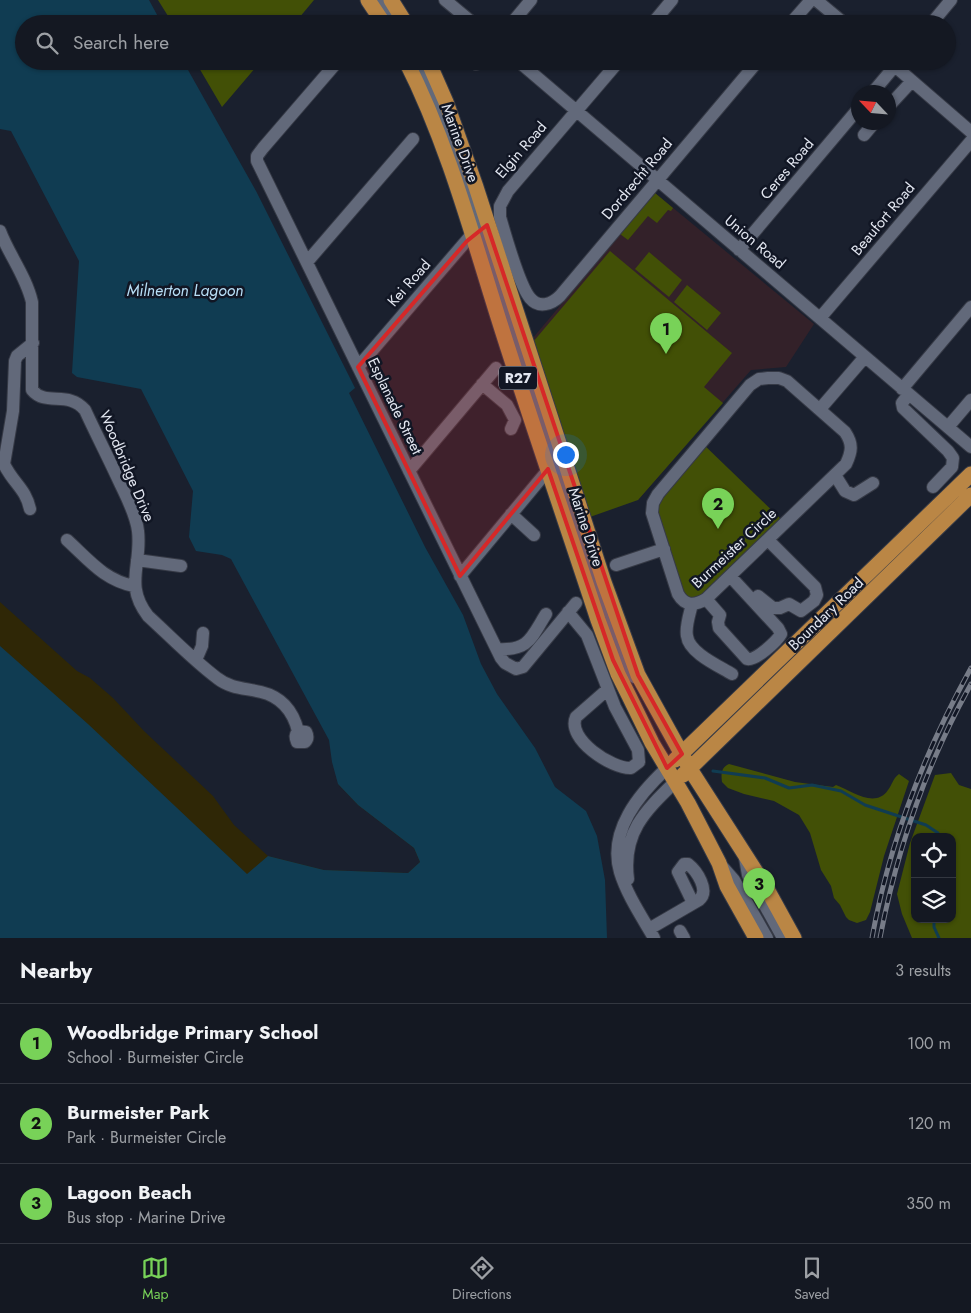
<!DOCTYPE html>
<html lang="en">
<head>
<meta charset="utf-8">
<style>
	body { margin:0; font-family:Jost,sans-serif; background:#21252f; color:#f1f3f6 }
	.controls { position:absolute; right:15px; bottom:15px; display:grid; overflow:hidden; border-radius:10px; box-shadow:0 1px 4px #0004 }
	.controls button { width:45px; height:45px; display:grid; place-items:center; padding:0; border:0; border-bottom:1px solid #333740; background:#141822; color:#f1f3f6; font:25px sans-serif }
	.compass { position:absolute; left:851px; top:85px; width:45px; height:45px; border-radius:50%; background:#141822; box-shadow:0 1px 4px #0004; rotate:296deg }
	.you { position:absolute; left:565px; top:454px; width:18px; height:18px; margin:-12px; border:4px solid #fff; border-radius:50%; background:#1a73e8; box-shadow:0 0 0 8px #1a73e833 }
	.badge { display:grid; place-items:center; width:32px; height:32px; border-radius:50%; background:#78d258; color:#111; font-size:16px; font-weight:700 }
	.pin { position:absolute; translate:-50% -41px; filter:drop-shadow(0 1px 2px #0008) }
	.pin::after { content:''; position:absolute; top:26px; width:18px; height:15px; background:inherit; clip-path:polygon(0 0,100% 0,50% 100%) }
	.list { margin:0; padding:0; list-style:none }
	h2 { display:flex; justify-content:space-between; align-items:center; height:65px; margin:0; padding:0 20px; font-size:21px }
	h2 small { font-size:16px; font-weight:400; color:#9da0a5 }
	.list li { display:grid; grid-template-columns:32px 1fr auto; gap:15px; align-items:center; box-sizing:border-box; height:80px; padding:0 20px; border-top:1px solid #333740 }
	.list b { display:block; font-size:19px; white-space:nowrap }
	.list p { margin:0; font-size:16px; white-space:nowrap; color:#9da0a5 }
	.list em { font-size:16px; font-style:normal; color:#9da0a5 }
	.icon { flex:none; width:28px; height:28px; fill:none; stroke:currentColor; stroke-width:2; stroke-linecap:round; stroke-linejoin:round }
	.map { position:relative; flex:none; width:971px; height:938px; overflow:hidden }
	.search { position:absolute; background:#141822; box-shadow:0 1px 4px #0004; left:15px; right:15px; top:15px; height:55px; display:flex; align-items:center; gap:12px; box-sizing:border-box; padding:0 18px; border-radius:28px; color:#9da0a5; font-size:19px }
	.sheet { height:305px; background:#141822 }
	nav { display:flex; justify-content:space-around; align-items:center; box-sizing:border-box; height:70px; border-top:1px solid #333740; background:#141822; font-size:14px; color:#9da0a5 }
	nav a { display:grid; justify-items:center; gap:2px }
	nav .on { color:#78d258 }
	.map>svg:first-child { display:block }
	.education { fill:#332129 }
	.green { fill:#425006; fill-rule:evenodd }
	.sand { fill:#2f2706 }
	.water { fill:#103c52 }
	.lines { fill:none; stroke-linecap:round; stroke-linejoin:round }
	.stream { stroke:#103c52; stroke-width:3 }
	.minor-casing { stroke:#363a46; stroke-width:14 }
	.major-casing { stroke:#363a46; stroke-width:17 }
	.minor { stroke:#62697a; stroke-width:12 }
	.major { stroke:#ba8645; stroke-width:15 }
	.rail-casing { stroke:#777c88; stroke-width:5 }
	.rail { stroke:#111624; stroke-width:3; stroke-dasharray:9; stroke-linecap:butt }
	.marked { fill:#d62828; fill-opacity:0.2; stroke:#d62828; stroke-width:4; stroke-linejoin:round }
	.labels { text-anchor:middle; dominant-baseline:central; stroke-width:5; stroke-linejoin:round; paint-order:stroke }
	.shield { fill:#111624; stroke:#a3a8b3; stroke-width:1 }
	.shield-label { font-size:14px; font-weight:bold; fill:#e2e6f0 }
	.street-label { font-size:15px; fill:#e2e6f0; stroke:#111624 }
	.water-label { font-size:16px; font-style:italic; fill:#b7def6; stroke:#111624 }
</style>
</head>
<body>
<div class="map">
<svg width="971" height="938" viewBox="0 0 971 938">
	<rect width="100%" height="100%" fill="#1a202e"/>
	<path class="education" d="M655,193L814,324L786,367L751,370L638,500L532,339Z"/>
	<path class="green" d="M158,0H314L294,24H173Z
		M195,61H261L222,107Z
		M655,193L673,208L671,211L668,210L657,223L648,216L628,240L620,234Z
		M610,251L732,353L704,387L723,403L638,500L590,517L533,342Z
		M649,252L682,280L669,297L635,269Z
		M687,285L721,313L707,330L674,302Z
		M701,442L785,523L706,599L688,604L653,503Z
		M729,764L795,782L833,787L836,785C852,791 875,809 888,790C892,785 893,778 899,774L909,781L884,856L870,912L866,920L857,923L849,920L846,917L840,905L834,898L831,886L821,870L810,833L799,815L774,801L744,794L728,788L722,782C721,775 721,767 729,764Z
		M951,773L959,785L971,789V938H912L902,914L897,894L910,843L935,775ZM915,837H952V919H915Z"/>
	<path class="sand" d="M0,602L77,671L90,678L113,698L144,731L213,796L234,825L268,856L324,870L408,873L420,862L414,848L358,805L338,784L486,860L241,938L0,715Z"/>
	<path class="water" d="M0,0H149L162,24H24V61H183L256,191L355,388L349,393L425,547L463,615L481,664L497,694L535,748L555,787L586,811L597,836L605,880L607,938H0V646L88,724L247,874L268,856L324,870L408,873L420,862L414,848L358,805L338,784L332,762L329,740L231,559L222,555L196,551L189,537L193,491L141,389L77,377L72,373L79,261L11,131L0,129Z"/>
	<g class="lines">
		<path class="stream" d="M713,771L765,778L789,788L812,785L841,791L865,805L926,825L938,833L939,837
			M934,919V927L939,938"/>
		<defs>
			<path id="minor" d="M382,0L394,19
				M445,0L474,24
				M816,0L845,24
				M511,24L531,0
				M652,24L672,0
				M790,24L811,0
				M931,24L951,0
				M338,61L263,148L257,156V161L501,658L505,663L516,669L523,667L576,603
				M420,61L445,120L597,588L624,660L634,677
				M518,61L971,447
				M619,61L508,191L500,206V217C505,234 519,285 530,298C539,309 552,304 560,296L758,61
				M889,61L971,132
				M476,64L478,61
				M873,92L899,61
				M888,107L912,81
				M864,135L875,122
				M0,231C9,255 26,276 32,302V390C46,407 68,390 85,410C96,434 108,457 119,481C126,496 136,514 138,531C142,565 124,585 148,616C171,637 193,660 217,678C231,689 245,688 261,692C282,697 293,711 298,731C295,735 295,737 297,742H305C308,739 308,736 306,732L298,731
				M739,250L858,109
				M307,262L413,139
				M820,318L971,141
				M358,367L473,233L478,230
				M768,378H779L787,381L845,432C853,444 852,451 846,464L706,599C694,606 685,606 678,594L652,513L653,503L658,494L750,385L759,379Z
				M482,384L507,405L515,420L511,429
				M902,389L971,307
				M909,394L902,403L903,408L948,451L953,458L952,467L933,487
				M820,409L864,358
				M948,427L971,400
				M0,462L4,464L13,411L15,361L17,356L33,343
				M4,464C13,483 26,489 30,509
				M409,471L496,368
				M835,475L845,491L854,495L873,483
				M511,514L534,535
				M67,540C89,560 104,580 134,586
				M137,560L181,566
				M616,565L664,549
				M460,576L548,470
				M758,596L773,608H780L789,604L801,611L814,601L817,595L815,587L768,540
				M706,599L720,615L718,622L719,628L747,659C756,661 777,641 781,634L778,628L730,576
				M692,604C690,613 685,627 687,636C689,653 719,666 732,674
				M568,612L587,635L615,707L638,750L639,762L631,768C612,769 566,739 576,717L608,689
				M497,649C529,651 531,638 546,614
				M196,660L202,646L203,633
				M745,858L748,875L783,938
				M720,864L734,880L767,938
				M628,879C622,833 645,811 675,782
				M649,929L699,900C710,891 697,871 688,864H684L678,872L693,903
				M680,931L684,938
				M654,938C642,917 627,895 620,872C608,831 639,794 667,768"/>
			<path id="major" d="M368,0L384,24
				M391,0L406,24
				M406,61C447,142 471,231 498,317C530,419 565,519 598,620L618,674L629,696L652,743L688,803L719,863L727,886L756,938
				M428,61L446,102L476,187L604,582L638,675L690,769L767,889L794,938
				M675,760L971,474
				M683,775L971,495"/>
		</defs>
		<use href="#minor" class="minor-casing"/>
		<use href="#major" class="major-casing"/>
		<use href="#minor" class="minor"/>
		<use href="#major" class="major"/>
		<defs>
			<path id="rail" d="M872,938C889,843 924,753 971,668
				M880,938C897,849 927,763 971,684"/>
		</defs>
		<use href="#rail" class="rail-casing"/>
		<use href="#rail" class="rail"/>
	</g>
	<path class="marked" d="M487,225L638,675L682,754L667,768L613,660L548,469L460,576L358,367L467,241Z"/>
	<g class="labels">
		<rect class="shield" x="499" y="366.5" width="38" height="23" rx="4"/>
		<g class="shield-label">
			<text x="518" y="378">R27</text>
		</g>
		<g class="street-label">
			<text transform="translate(460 143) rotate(70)">Marine Drive</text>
			<text transform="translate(521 150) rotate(-49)">Elgin Road</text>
			<text transform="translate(787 169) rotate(-50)">Ceres Road</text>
			<text transform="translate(637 179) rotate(-50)">Dordrecht Road</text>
			<text transform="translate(883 219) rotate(-50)">Beaufort Road</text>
			<text transform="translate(755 242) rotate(40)">Union Road</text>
			<text transform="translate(409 283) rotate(-49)">Kei Road</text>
			<text transform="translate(395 406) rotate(64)">Esplanade Street</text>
			<text transform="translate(127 466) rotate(67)">Woodbridge Drive</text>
			<text transform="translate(586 527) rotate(72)">Marine Drive</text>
			<text transform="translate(734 548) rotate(-43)">Burmeister Circle</text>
			<text transform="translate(826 614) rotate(-44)">Boundary Road</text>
		</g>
		<g class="water-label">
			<text x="185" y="290">Milnerton Lagoon</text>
		</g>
	</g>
</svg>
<div class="controls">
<button><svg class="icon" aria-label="locate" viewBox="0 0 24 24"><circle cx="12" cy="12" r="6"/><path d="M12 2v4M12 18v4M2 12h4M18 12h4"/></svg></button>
<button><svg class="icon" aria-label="layers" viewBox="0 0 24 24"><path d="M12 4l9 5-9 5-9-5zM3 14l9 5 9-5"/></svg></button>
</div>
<svg class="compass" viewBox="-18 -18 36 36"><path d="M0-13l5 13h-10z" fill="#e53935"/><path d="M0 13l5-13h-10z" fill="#9da0a5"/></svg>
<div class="you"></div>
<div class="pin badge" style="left:666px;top:354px">1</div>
<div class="pin badge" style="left:718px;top:529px">2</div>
<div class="pin badge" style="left:759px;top:909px">3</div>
<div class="search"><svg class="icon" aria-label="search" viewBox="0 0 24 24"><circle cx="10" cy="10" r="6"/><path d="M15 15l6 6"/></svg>Search here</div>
</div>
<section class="sheet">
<h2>Nearby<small>3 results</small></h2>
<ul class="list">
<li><span class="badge">1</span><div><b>Woodbridge Primary School</b><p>School · Burmeister Circle</p></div><em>100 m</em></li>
<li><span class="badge">2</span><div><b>Burmeister Park</b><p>Park · Burmeister Circle</p></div><em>120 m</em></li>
<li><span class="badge">3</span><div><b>Lagoon Beach</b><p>Bus stop · Marine Drive</p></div><em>350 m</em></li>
</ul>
</section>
<nav>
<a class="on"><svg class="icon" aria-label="map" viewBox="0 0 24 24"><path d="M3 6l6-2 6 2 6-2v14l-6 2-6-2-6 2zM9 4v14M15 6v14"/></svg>Map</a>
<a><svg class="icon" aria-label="directions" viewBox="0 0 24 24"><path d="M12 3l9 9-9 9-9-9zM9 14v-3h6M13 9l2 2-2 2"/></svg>Directions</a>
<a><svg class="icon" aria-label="saved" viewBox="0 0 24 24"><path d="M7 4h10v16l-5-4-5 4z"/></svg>Saved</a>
</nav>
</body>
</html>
